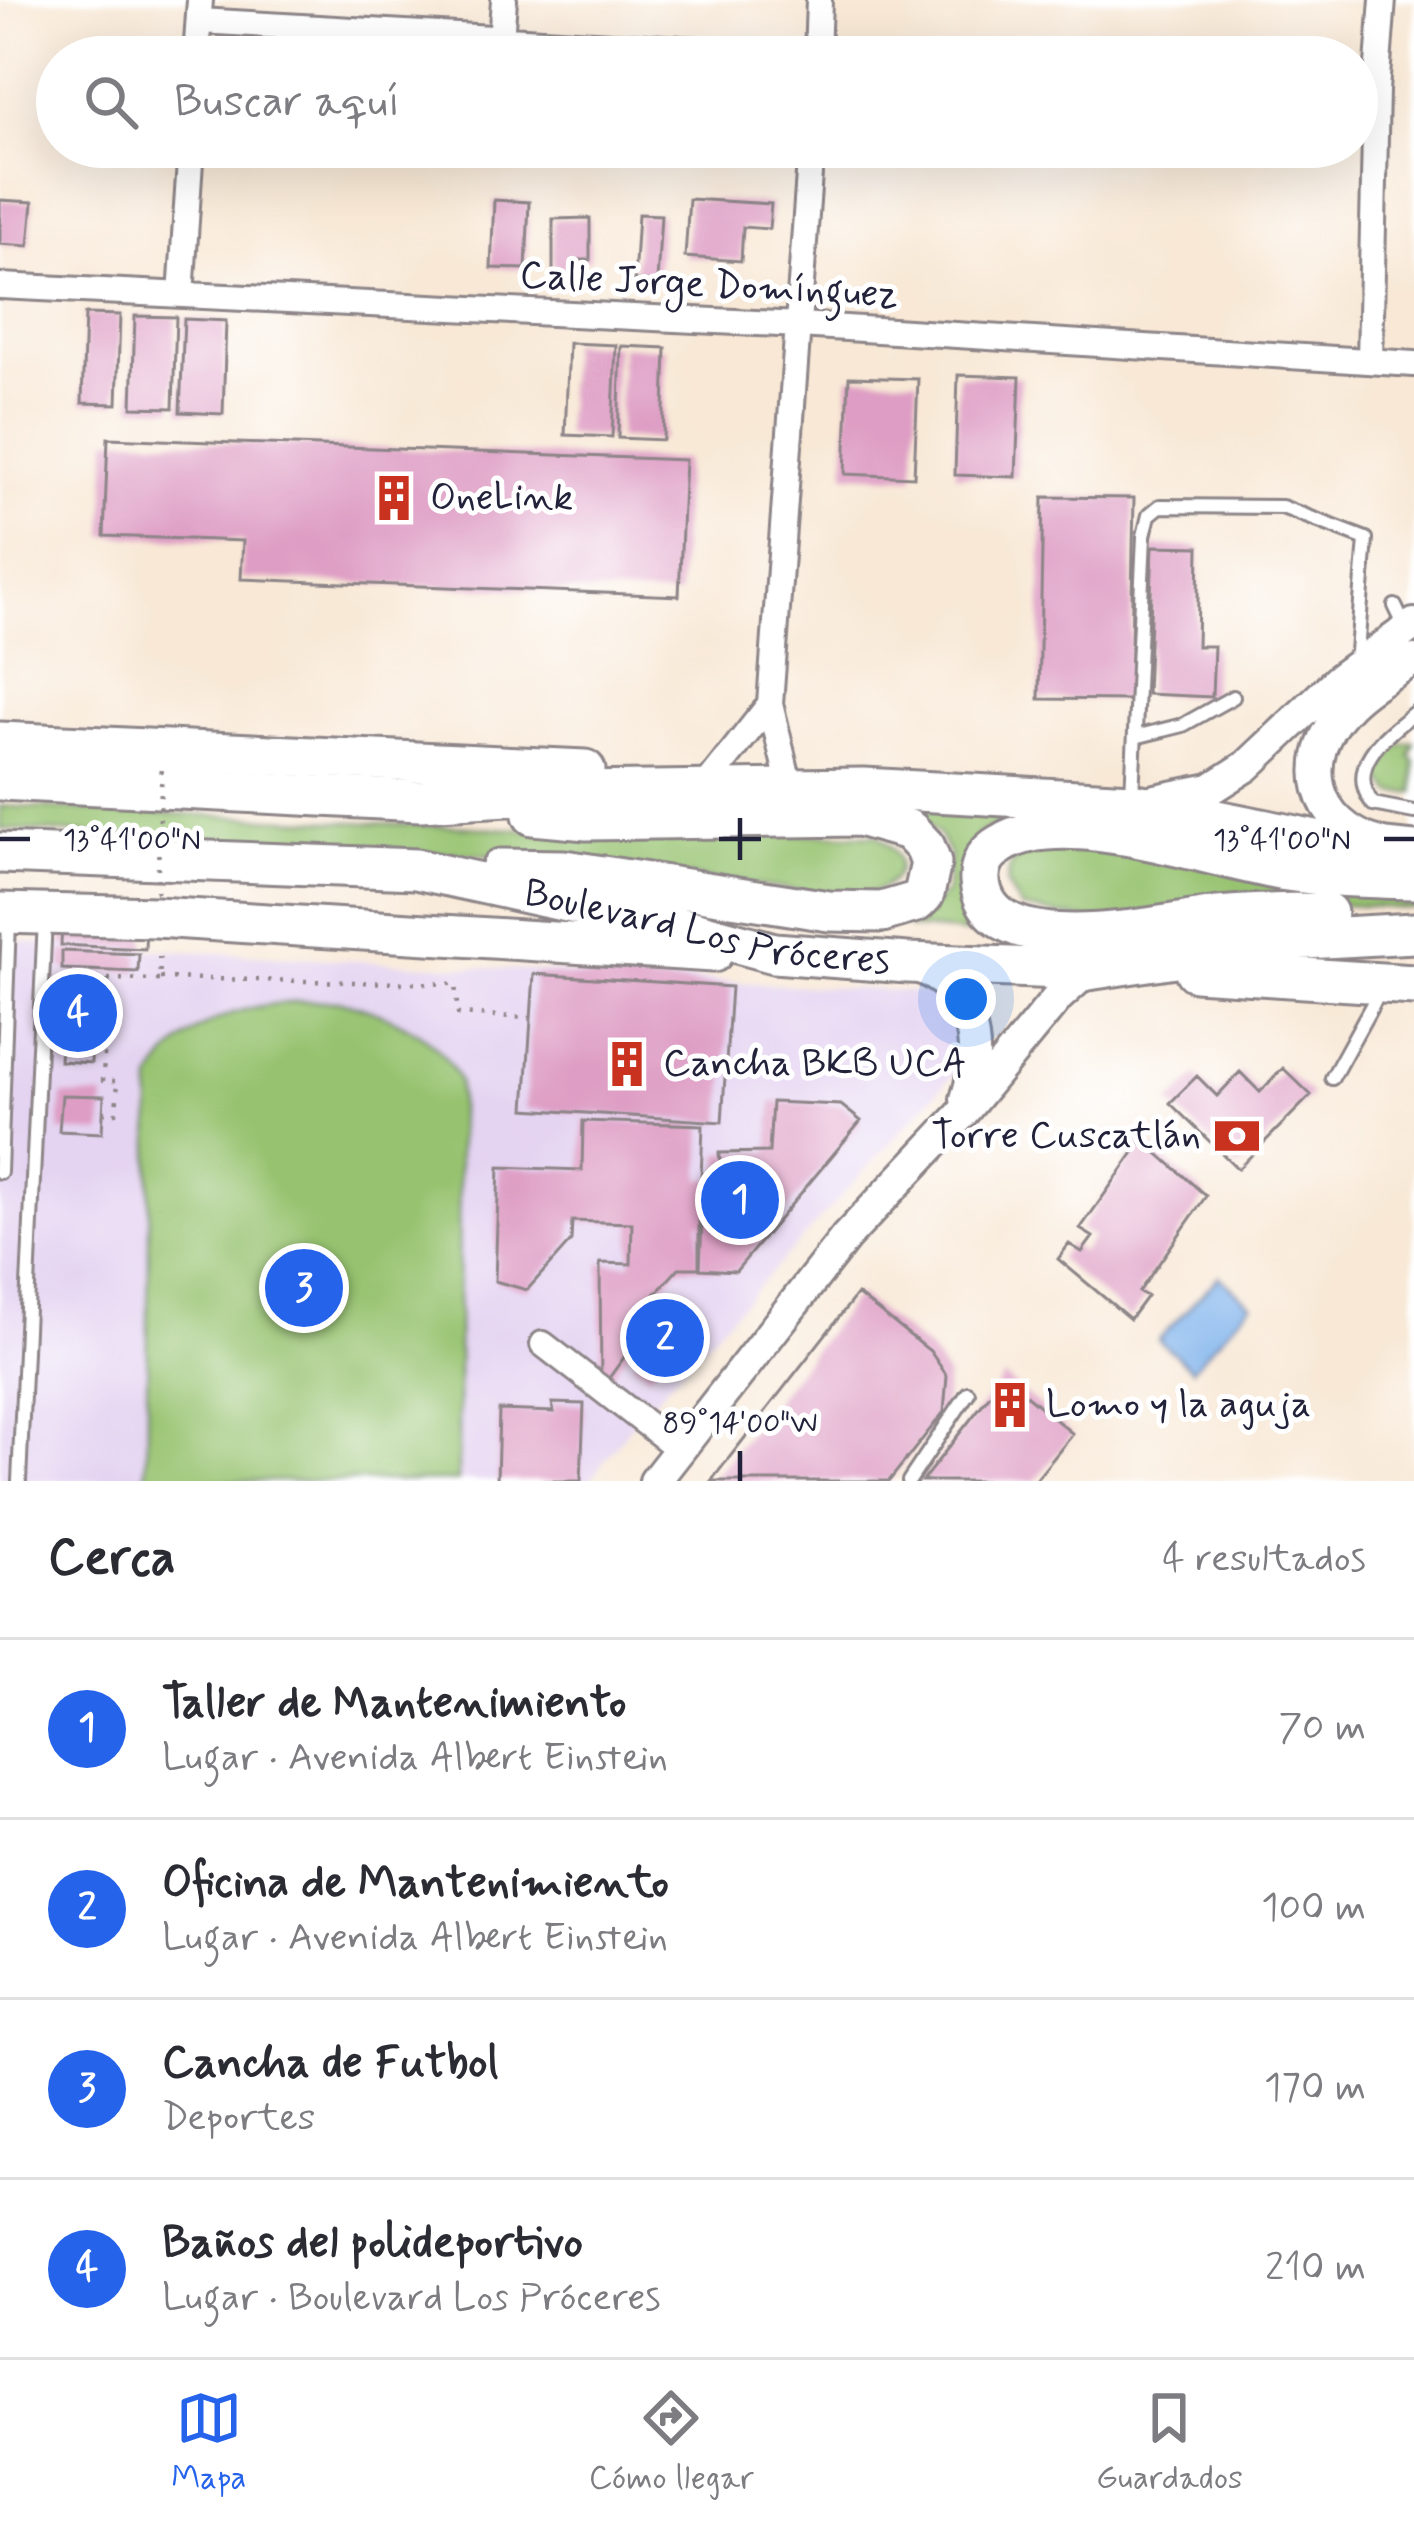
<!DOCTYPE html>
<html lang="es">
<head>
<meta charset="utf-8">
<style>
	body { margin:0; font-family:Mynerve,sans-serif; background:#f7f7f7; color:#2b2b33 }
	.you { position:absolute; left:966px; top:999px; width:42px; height:42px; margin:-30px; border:9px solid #fff; border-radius:50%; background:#1a73e8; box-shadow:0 0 0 18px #1a73e833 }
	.badge { display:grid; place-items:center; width:78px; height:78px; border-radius:50%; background:#2563eb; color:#fff; font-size:39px; font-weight:700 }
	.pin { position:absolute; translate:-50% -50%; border:6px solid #fff; box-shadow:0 3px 12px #0006 }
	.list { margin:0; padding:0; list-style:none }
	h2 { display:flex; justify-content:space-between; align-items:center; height:156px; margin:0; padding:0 48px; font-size:51px }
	h2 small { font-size:39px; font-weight:400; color:#7c7c81 }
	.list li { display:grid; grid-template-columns:78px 1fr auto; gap:36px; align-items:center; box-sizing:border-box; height:180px; padding:0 48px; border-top:3px solid #e1e1e2 }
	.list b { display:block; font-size:45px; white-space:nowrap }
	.list p { margin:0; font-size:39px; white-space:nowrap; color:#7c7c81 }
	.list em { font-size:39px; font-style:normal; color:#7c7c81 }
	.icon { flex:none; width:66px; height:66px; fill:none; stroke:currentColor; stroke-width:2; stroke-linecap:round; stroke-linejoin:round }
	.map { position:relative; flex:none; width:1414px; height:1481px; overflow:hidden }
	.search { position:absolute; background:#fff; box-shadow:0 12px 48px #0002; left:36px; right:36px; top:36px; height:132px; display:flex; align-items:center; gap:30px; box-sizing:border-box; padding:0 42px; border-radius:66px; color:#7c7c81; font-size:45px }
	.sheet { height:876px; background:#fff }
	nav { display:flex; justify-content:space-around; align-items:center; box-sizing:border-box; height:168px; border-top:3px solid #e1e1e2; background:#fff; font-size:33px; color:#7c7c81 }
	nav a { display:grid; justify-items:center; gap:6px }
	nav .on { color:#2563eb }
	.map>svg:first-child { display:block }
	.built { fill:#e4d3f1 }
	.green { fill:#97c370; stroke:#5c7256; stroke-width:3 }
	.water { fill:#7db1eb; stroke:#506a93; stroke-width:3 }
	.building { fill:#de9dc4 }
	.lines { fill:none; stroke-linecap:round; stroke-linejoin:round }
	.service-casing { stroke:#8d8588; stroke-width:18 }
	.minor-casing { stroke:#8d8588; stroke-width:30 }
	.tertiary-casing { stroke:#8d8588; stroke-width:36 }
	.trunk-casing { stroke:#8d8588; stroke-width:45 }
	.path { stroke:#8d8588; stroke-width:4.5; stroke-dasharray:3 9; stroke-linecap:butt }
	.service { stroke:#fff; stroke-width:12 }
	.minor { stroke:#fff; stroke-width:24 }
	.tertiary { stroke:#fff; stroke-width:30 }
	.trunk { stroke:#fff; stroke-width:39 }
	.path-bridge { stroke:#8d8588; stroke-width:4.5; stroke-dasharray:3 9; stroke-linecap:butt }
	.ticks { fill:none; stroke:#22223b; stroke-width:4.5 }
	.labels { text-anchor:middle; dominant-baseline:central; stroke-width:10; stroke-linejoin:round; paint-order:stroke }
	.street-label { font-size:39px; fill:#22223b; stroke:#fff }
	.poi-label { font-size:39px; fill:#22223b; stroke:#fff; text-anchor:start }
	.ticks-label { font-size:30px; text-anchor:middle; fill:#22223b; stroke:#fff; stroke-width:10; stroke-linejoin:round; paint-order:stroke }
</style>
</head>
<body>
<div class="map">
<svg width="1414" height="1481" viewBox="0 0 1414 1481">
	<rect width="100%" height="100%" fill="#fff"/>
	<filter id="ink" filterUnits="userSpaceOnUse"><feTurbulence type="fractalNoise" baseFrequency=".00833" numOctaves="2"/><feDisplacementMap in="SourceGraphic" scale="24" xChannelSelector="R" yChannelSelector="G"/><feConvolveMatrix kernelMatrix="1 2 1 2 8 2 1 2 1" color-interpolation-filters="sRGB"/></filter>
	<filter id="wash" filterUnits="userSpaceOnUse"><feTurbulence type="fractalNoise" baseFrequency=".004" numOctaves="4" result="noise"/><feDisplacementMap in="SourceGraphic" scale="48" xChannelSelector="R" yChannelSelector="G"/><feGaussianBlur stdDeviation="2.7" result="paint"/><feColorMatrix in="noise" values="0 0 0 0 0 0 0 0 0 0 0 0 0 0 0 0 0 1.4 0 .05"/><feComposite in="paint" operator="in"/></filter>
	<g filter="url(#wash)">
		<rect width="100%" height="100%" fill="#f8e8d5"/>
		<path class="built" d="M0,941L933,993L954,1011L963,1035L960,1067L635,1420L589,1481H0Z"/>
		<path class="green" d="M1414,742L1410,757L1414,760V793H1393L1378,775C1378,751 1393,746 1414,742Z
			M0,806L553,831L877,835C920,866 892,892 851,898L564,860L0,829Z
			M910,807L1012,814L1011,820L980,833L965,858L1002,936L910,928L946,892L950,856L940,836Z
			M1053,839L1414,889V909L1308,903L1093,921L1021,908L1007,885C1007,855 1028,849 1053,839Z
			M341,1001C387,1013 440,1034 459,1082L458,1481H146L151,1081C190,1009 267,999 341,1001Z"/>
		<path class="water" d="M1219,1276L1251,1304L1192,1369L1158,1340Z"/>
		<g id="blocks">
			<path class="building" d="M689,199L771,204L769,229L743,227L741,261L685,257Z
				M0,200L33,202L29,246L0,244Z
				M494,200L529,202L526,269L491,268Z
				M638,214L661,215L657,282L634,281Z
				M590,218V260H574V281H553V219Z
				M85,314L120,315L117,404L82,403Z
				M135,316L176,317L173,408L132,407Z
				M184,319L226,321L223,414L180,412Z
				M569,343L616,345L612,437L565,435Z
				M621,346L666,348L663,440L618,438Z
				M958,375L1020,377L1016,477L955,475Z
				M849,377L918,379L914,477L845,474Z
				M108,438L685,460L679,596L241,579L243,541L104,536Z
				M1043,497L1134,498L1130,700L1039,699Z
				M1153,546L1199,547L1197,646H1214L1212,697L1147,694Z
				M62,922L146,926L145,949L61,945Z
				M62,951L139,954L138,972L62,969Z
				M534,974L731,987L722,1122L525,1109Z
				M63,994L94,996L91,1063L60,1061Z
				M1283,1068L1311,1095L1238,1169L1170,1103L1197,1076L1217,1096L1240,1072L1260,1092Z
				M62,1095L104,1096L102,1133L59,1131Z
				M772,1102L841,1105L861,1121L736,1271L700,1269L702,1222H699V1268H679L649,1301L662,1313L633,1345L601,1389L600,1263L631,1264L632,1223L572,1221L571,1241L527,1290L495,1281L499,1167L582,1170L583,1121L703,1125L701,1179H722L719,1153L769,1152Z
				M1143,1140L1206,1196L1139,1292L1147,1296L1130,1319L1058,1259L1069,1244L1082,1252L1093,1237L1080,1229Z
				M857,1294L930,1351L947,1376L944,1412L889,1481H711Z
				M680,1300L697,1313L649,1375L633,1363Z
				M1004,1377L1073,1434L1035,1481H922Z
				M552,1403L584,1404L581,1481H497L499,1410L554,1412Z"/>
		</g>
	</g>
	<g filter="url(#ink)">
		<use href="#blocks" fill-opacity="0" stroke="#8d8588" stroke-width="3"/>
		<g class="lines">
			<defs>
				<path id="service" d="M1395,606L1405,627
					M1414,713C1386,735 1344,766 1373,804L1414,812
					M1135,737L1183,725L1233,697
					M1132,796L1144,536L1149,515L1160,506L1282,507L1366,539L1356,664
					M1332,1078L1381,989
					M0,1172L9,921
					M19,1481L45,919
					M909,1481L968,1393"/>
				<path id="minor" d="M199,21L819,57
					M501,40L504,0
					M196,57L200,0
					M817,57L819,0
					M0,286L799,325L1414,364
					M181,295L191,147
					M1370,360L1376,90L1383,0
					M710,780L770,704
					M790,787L770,704L811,147
					M543,1344L679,1449"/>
				<path id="tertiary" d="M1151,801L1211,789L1247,766L1339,679L1414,624
					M1379,843C1313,824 1298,760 1344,710C1363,689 1390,674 1414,660
					M915,966C973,987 984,1046 966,1099
					M655,1481L846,1237L960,1116L1059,996L1088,970"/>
				<g id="trunk">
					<path d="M0,742L585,770"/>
					<path d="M0,780L420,801L577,792L864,788L1132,803L1336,844L1414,852"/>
					<path id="s1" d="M0,853L416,869L664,923L774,953L908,963L1088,970L1288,940L1414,933"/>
					<path d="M501,869L564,870L829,911L882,912L916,902L924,894L931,863L925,847L909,830L859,816L587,820L533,815"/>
					<path d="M0,913L156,917L713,952"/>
					<path d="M1327,913C1291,913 1254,914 1218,917C1164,923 987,968 980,881C979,863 987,852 1001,844C1064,803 1214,860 1287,871C1329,877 1371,878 1414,879"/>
					<path d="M1195,971L1414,985"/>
				</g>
			</defs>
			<use href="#service" class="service-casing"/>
			<use href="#minor" class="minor-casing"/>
			<use href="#tertiary" class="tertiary-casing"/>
			<use href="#trunk" class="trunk-casing"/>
			<path class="path" d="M60,978L160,980L159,952H155
				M160,978L455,984L458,1014L531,1018
				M93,1030H105L108,979
				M103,1112L116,1113L118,1081H103L105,1030"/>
			<use href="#service" class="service"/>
			<use href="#minor" class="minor"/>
			<use href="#tertiary" class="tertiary"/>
			<use href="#trunk" class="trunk"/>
			<path class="path-bridge" d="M157,893L162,763"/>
		</g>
	</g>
	<path class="ticks" d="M740,818V860M0,839H30M719,839H761M1384,839H1414M740,1451V1481"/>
	<defs>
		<symbol id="building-bare" viewBox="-9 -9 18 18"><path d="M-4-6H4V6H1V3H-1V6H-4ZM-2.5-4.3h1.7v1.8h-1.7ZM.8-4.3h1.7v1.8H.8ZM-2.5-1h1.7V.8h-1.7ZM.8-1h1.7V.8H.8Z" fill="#c8321e" stroke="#fff" stroke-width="2.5" paint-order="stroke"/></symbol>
		<symbol id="bank-bare" viewBox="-9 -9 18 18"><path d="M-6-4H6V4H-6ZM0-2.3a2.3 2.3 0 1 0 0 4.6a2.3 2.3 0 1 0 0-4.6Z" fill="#c8321e" stroke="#fff" stroke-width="2.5" paint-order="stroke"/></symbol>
	</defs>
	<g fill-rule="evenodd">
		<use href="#building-bare" x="361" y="465" width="66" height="66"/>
		<use href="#building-bare" x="594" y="1031" width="66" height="66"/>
		<use href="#bank-bare" x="1204" y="1103" width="66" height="66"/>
		<use href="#building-bare" x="977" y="1372" width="66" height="66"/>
	</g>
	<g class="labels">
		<g class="street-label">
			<text transform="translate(709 286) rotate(3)">Calle Jorge Domínguez</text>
			<text stroke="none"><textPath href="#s1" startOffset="714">Boulevard Los Próceres</textPath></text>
		</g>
		<g class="poi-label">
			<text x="430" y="498">OneLink</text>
			<text x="663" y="1064">Cancha BKB UCA</text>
			<text x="1201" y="1136" text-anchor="end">Torre Cuscatlán</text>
			<text x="1046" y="1405">Lomo y la aguja</text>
		</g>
	</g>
	<g class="ticks-label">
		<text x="132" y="849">13°41'00"N</text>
		<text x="1282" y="849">13°41'00"N</text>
		<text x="740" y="1432">89°14'00"W</text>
	</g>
</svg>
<div class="you"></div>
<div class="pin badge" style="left:740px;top:1200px">1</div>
<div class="pin badge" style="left:665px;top:1338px">2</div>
<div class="pin badge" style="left:304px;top:1288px">3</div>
<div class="pin badge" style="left:78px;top:1013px">4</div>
<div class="search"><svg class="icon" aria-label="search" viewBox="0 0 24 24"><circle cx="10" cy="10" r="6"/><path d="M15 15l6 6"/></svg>Buscar aquí</div>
</div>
<section class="sheet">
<h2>Cerca<small>4 resultados</small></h2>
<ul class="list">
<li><span class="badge">1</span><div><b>Taller de Mantenimiento</b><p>Lugar · Avenida Albert Einstein</p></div><em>70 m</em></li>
<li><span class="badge">2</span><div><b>Oficina de Mantenimiento</b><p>Lugar · Avenida Albert Einstein</p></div><em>100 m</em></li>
<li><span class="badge">3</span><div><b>Cancha de Futbol</b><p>Deportes</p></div><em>170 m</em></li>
<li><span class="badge">4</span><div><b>Baños del polideportivo</b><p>Lugar · Boulevard Los Próceres</p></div><em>210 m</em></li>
</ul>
</section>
<nav>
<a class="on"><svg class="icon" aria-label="map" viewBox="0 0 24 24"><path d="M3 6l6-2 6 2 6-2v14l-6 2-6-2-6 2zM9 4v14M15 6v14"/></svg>Mapa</a>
<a><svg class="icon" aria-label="directions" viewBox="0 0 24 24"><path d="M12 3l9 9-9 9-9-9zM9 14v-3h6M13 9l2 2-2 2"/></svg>Cómo llegar</a>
<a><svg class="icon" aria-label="saved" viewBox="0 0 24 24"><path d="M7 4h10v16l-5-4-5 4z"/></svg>Guardados</a>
</nav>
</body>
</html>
